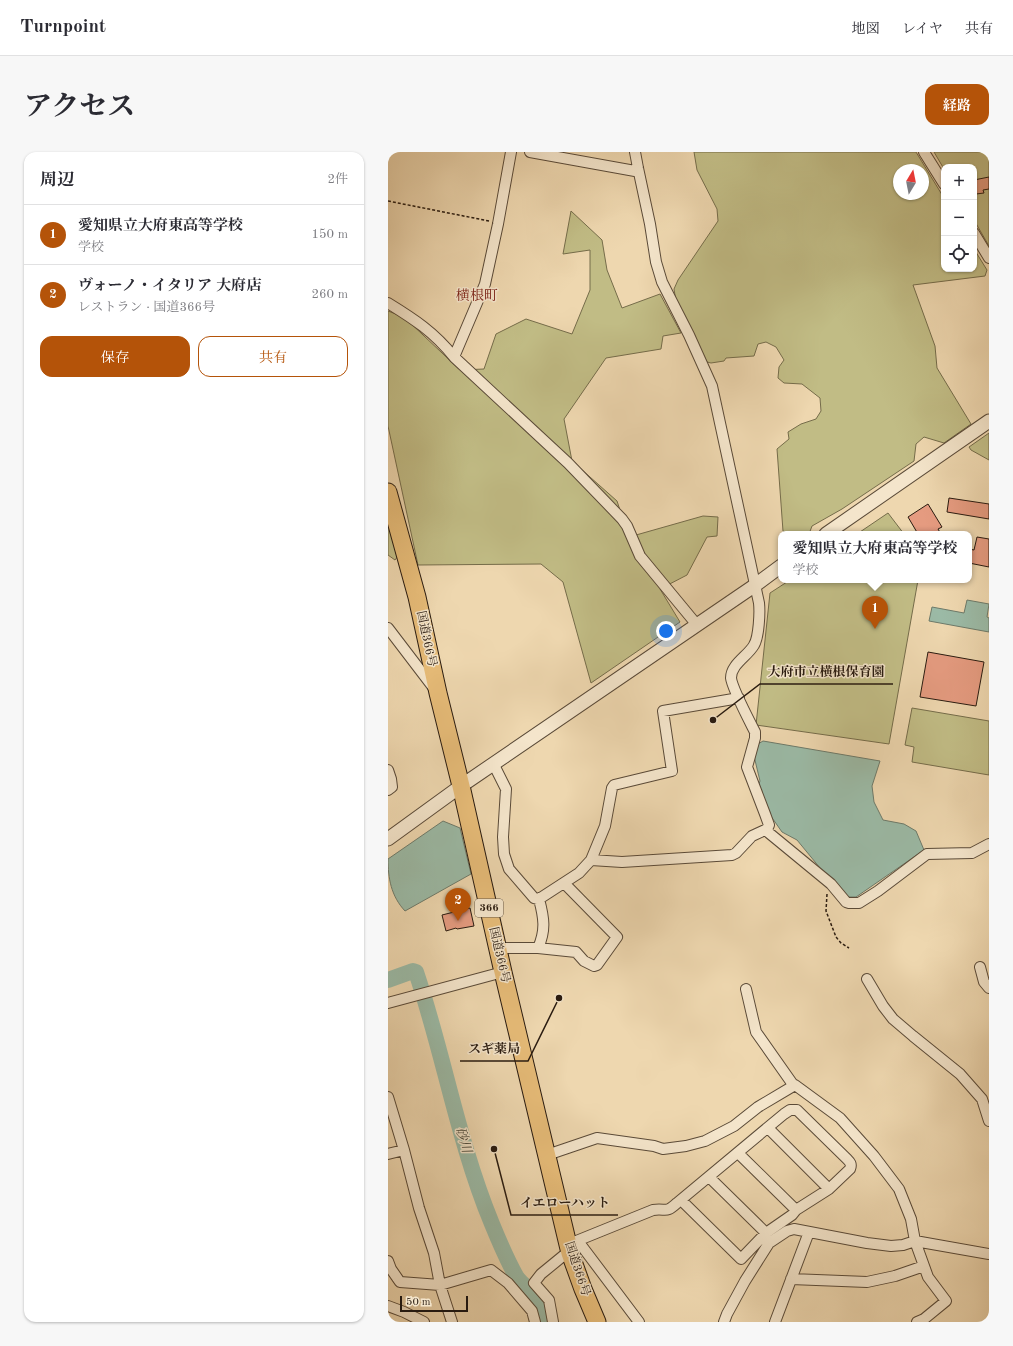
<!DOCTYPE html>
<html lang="ja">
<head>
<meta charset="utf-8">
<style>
	body { margin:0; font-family:"Old Standard TT","Noto Serif JP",serif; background:#f7f7f7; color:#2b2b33 }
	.controls { position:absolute; right:12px; top:12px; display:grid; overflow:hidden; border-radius:8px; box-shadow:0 1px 3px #0004 }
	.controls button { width:36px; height:36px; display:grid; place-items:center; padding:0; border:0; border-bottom:1px solid #e1e1e2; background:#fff; color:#2b2b33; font:20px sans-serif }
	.compass { position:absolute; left:505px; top:12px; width:36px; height:36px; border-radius:50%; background:#fff; box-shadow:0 1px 3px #0004; rotate:10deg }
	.scale { position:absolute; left:12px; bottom:10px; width:68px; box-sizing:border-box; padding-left:4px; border:2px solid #291b10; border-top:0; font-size:11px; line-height:14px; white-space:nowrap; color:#291b10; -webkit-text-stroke:3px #f4e5cb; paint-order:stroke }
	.you { position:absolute; left:278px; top:479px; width:14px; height:14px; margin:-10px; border:3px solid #fff; border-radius:50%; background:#1a73e8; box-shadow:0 0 0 6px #1a73e833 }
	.badge { display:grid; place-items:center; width:26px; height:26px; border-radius:50%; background:#b45309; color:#fff; font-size:13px; font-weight:700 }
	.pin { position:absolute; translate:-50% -33px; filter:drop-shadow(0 1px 2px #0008) }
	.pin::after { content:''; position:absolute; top:21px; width:14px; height:12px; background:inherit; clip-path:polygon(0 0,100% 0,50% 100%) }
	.popup { position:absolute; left:390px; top:379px; width:194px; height:52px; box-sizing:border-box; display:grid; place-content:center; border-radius:8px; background:#fff; filter:drop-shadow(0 1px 3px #0005); font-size:13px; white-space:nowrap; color:#7c7c81 }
	.popup b { font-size:15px; color:#2b2b33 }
	.popup::after { content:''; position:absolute; left:50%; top:100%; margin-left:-8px; border:8px solid transparent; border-top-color:#fff }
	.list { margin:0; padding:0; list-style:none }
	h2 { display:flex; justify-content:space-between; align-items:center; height:52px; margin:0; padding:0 16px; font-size:17px }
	h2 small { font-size:13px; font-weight:400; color:#7c7c81 }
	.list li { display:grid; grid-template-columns:26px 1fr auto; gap:12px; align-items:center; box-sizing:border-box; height:60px; padding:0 16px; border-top:1px solid #e1e1e2 }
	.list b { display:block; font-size:15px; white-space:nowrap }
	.list p { margin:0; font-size:13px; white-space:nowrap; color:#7c7c81 }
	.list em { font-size:13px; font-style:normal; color:#7c7c81 }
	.actions { display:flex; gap:8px; padding:12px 16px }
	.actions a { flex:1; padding:9px 0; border:1px solid #b45309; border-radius:12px; text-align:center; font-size:14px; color:#b45309 }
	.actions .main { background:#b45309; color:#fff }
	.icon { flex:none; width:22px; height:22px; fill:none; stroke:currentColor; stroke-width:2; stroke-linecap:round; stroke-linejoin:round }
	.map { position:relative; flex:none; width:601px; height:1170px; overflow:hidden; border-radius:12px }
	header { display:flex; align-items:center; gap:24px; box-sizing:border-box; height:56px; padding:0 20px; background:#fff; border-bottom:1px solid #e1e1e2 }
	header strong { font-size:19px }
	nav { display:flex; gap:22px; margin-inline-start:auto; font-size:14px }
	.intro { display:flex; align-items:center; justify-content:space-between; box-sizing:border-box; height:96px; padding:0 24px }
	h1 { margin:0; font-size:28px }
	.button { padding:10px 18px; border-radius:12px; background:#b45309; color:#fff; font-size:14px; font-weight:700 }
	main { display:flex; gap:24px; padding:0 24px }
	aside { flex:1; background:#fff; border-radius:12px; box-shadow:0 1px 3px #0004 }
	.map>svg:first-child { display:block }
	.green { fill:#c1bc85; stroke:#756c4a; fill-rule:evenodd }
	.water { fill:#9bbaa6; stroke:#6d7a6a }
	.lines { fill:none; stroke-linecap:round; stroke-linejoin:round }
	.river { stroke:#9bbaa6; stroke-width:16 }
	.building { fill:#e59b80; stroke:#291b10 }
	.minor-casing { stroke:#5a4a38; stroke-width:12 }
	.tertiary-casing { stroke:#5a4a38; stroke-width:15 }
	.trunk-casing { stroke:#291b10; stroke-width:19 }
	.path { stroke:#291b10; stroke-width:1.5; stroke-dasharray:3 2; stroke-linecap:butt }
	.minor { stroke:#f4e5cb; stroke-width:10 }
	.tertiary { stroke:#f4e5cb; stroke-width:13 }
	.trunk { stroke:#e7bc78; stroke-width:17 }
	.labels { text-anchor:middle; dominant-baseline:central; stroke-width:3; stroke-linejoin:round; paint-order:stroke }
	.shield { fill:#f4e5cb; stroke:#665848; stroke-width:1 }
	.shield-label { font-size:11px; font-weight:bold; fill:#291b10 }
	.street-label { font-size:12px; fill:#291b10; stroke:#f4e5cb }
	.water-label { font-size:13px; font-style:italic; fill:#4b4b3d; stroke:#f4e5cb }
	.quarter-label { font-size:14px; fill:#7a1f14; stroke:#f4e5cb }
	.leader { fill:none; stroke:#291b10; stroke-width:1.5 }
	.callout-dot { fill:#291b10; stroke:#f4e5cb; stroke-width:1.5 }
	.callout-label { font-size:13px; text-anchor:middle; font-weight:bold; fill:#291b10; stroke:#f4e5cb; stroke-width:3; stroke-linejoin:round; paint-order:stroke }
</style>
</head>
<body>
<header>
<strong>Turnpoint</strong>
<nav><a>地図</a><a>レイヤ</a><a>共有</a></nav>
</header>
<div class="intro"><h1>アクセス</h1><a class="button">経路</a></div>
<main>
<aside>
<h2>周辺<small>2件</small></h2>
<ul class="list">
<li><span class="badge">1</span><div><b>愛知県立大府東高等学校</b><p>学校</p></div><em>150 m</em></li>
<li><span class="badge">2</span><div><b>ヴォーノ・イタリア 大府店</b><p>レストラン · 国道366号</p></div><em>260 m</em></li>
</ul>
<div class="actions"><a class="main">保存</a><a>共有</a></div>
</aside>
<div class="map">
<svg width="601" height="1170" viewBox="0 0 601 1170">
	<rect width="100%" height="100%" fill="#eed7af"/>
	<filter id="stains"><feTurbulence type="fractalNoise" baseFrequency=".005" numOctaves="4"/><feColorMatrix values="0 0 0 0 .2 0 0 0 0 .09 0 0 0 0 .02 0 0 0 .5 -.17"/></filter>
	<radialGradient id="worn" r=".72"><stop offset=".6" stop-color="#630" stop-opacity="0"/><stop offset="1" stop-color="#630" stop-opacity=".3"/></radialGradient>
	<path class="green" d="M306,0H528L556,46V117H586V97L599,118L597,124L525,133L547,194L549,216L583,272L556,291L536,285L528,292L526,309L454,357L424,374L421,382H400L395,379L389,297L401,287L400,280L413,272L428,267L433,259L432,246L414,232L396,231L390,226L391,215L396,208L388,195L378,190L370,192L366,204L338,206L336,209L323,211L319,210L288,149L286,137L290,128L330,69L329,57L309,18ZM511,18H535V42H511Z
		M546,0H601V94L586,68V15H556V17Z
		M183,59L214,88L219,118L234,156L272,142L293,181L275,184L273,197L218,206L176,267L184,309L229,349L241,385L315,364L330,365L329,384L319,385L299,423L272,437L292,470L203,531L175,430L153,412L30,413L0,274V159L16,165L72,218L96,217L108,182L138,167L184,182L202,138V98L175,102Z
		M601,281V308L583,298L581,295Z
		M0,361L10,404L7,408L0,403Z
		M500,361L516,382H469Z
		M402,428H530L501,592L368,573L382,441Z
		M524,556L601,569V623L524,610L526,595L517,593Z"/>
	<path class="water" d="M579,448L601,452L599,465L601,466V480L541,469L544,455L576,461Z
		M375,589L492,609L484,634L486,650L495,668L516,672L528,679L536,698L468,745H461L437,722L409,688L394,680L380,660L371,632L372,629L366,604L370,592Z
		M55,669L72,676L83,722L17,759C3,744 0,726 0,707Z"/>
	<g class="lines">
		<path class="river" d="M0,828L25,819L28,820C56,903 70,990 104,1072C111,1089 119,1108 128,1124C134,1134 150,1142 155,1152C157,1158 158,1164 159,1170"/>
	</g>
	<path class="building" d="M601,25V37L595,38L596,41L588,42L586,28Z
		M561,346L601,352V367L559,360Z
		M540,352L554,375L550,377L553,382H530L520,365Z
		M589,385L601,387V415L581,411V397L586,398Z
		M540,500L596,510L588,554L532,545Z
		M82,756L86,774L69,777L68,776L58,779L54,763Z"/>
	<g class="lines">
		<defs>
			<path id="minor" d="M142,0L247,19L250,16
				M247,0L250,16L262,72L268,110L274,130L301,183L324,234L371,451C372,460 371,485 366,493C360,504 343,512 343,526C344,536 361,568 367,580V586L359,615L377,662L381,673L379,677
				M536,0L556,32
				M586,81L601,106
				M0,151C26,167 46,180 66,205L180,311L234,367L239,374L252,404L309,473
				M66,205L97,132L110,72L123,0
				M0,476L45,535
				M106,613L118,637L115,685L116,702L121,717L146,746L151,747C156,766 158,778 150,796H110
				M0,618L3,627L4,635L0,638
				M379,677L381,681L443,732L458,750L461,751H471L490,739L539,702L584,701L601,692
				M203,708L217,674L224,636L226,633L284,619L275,559L351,546
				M151,747L191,721L203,708L234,710L344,703L348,701L364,684L379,677
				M150,796L188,800L196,809L206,814L209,813L229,785L176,731
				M592,815L596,830L601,836
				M479,827L495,854L505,867L525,884L572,922L594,947L601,969
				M358,837L368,880L406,934
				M0,851L115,820
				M0,945L16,998L31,1056L46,1101L52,1133L64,1170
				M380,976L441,1037
				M350,1001L408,1058
				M0,1002L16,998
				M159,1003L209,986L266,994L275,997L298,994L317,989L346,974L370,955L407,933L452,966L486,1004L511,1037L523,1067L527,1089L540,1125L558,1149L536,1167L529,1170
				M321,1025L378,1081
				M190,1089L251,1170
				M181,1092L265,1058C279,1056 277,1062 289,1051L396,962L402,958H409L459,1007C462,1010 464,1012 462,1017L441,1037L408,1058L404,1063L378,1081L353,1107L293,1048
				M0,1109L3,1117L12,1130L52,1133L103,1118L120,1131L144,1159L147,1170
				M403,1127L479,1130L507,1124L536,1114
				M0,1154L16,1160L36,1170
				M165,1170L161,1148L146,1131L153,1122L175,1104
				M336,1170L339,1162L357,1129L381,1091L399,1079L406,1077L479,1091L503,1094L515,1093L527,1089L601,1102
				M387,1170L421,1080"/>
			<path id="tertiary" d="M438,382L601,269
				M0,687L73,634L366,434L393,414"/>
			<path id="trunk" d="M0,340L29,445L50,541L73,634L115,820L182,1101L195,1137L209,1170"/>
		</defs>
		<use href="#minor" class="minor-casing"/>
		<use href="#tertiary" class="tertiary-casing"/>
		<use href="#trunk" class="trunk-casing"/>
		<path class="path" d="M0,49L101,69
			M439,742L438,759L448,785L453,791L461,796"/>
		<use href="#minor" class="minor"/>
		<use href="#tertiary" class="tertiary"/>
		<use href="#trunk" class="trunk"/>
	</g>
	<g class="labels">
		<rect class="shield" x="87" y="747" width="28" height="18" rx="3"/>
		<g class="shield-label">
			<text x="101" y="756">366</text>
		</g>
		<g class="street-label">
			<text transform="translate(38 487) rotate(78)">国道366号</text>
			<text transform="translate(111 803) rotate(77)">国道366号</text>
			<text transform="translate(189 1117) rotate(72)">国道366号</text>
		</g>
		<g class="water-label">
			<text transform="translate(75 988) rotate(74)">砂川</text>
		</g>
		<g class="quarter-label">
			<text x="89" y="144">横根町</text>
		</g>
	</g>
	<path class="leader" d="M325 568L372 532H505M171 846L140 909H72M106 997L123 1063H230"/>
	<g class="callout-dot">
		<circle cx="325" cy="568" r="4"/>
		<circle cx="171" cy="846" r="4"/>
		<circle cx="106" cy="997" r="4"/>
	</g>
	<g class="callout-label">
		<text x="438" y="524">大府市立横根保育園</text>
		<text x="106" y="901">スギ薬局</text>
		<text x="177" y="1055">イエローハット</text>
	</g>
	<rect width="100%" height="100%" filter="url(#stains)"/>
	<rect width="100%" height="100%" fill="url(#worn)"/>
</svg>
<div class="controls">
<button>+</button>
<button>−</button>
<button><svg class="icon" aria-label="locate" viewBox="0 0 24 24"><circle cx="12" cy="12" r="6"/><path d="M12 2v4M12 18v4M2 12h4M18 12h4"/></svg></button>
</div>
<svg class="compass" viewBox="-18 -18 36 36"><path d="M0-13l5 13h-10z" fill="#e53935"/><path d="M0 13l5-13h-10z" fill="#7c7c81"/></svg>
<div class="scale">50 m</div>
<div class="you"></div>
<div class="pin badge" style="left:487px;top:477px">1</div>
<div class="popup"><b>愛知県立大府東高等学校</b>学校</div>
<div class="pin badge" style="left:70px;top:769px">2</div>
</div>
</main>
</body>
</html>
